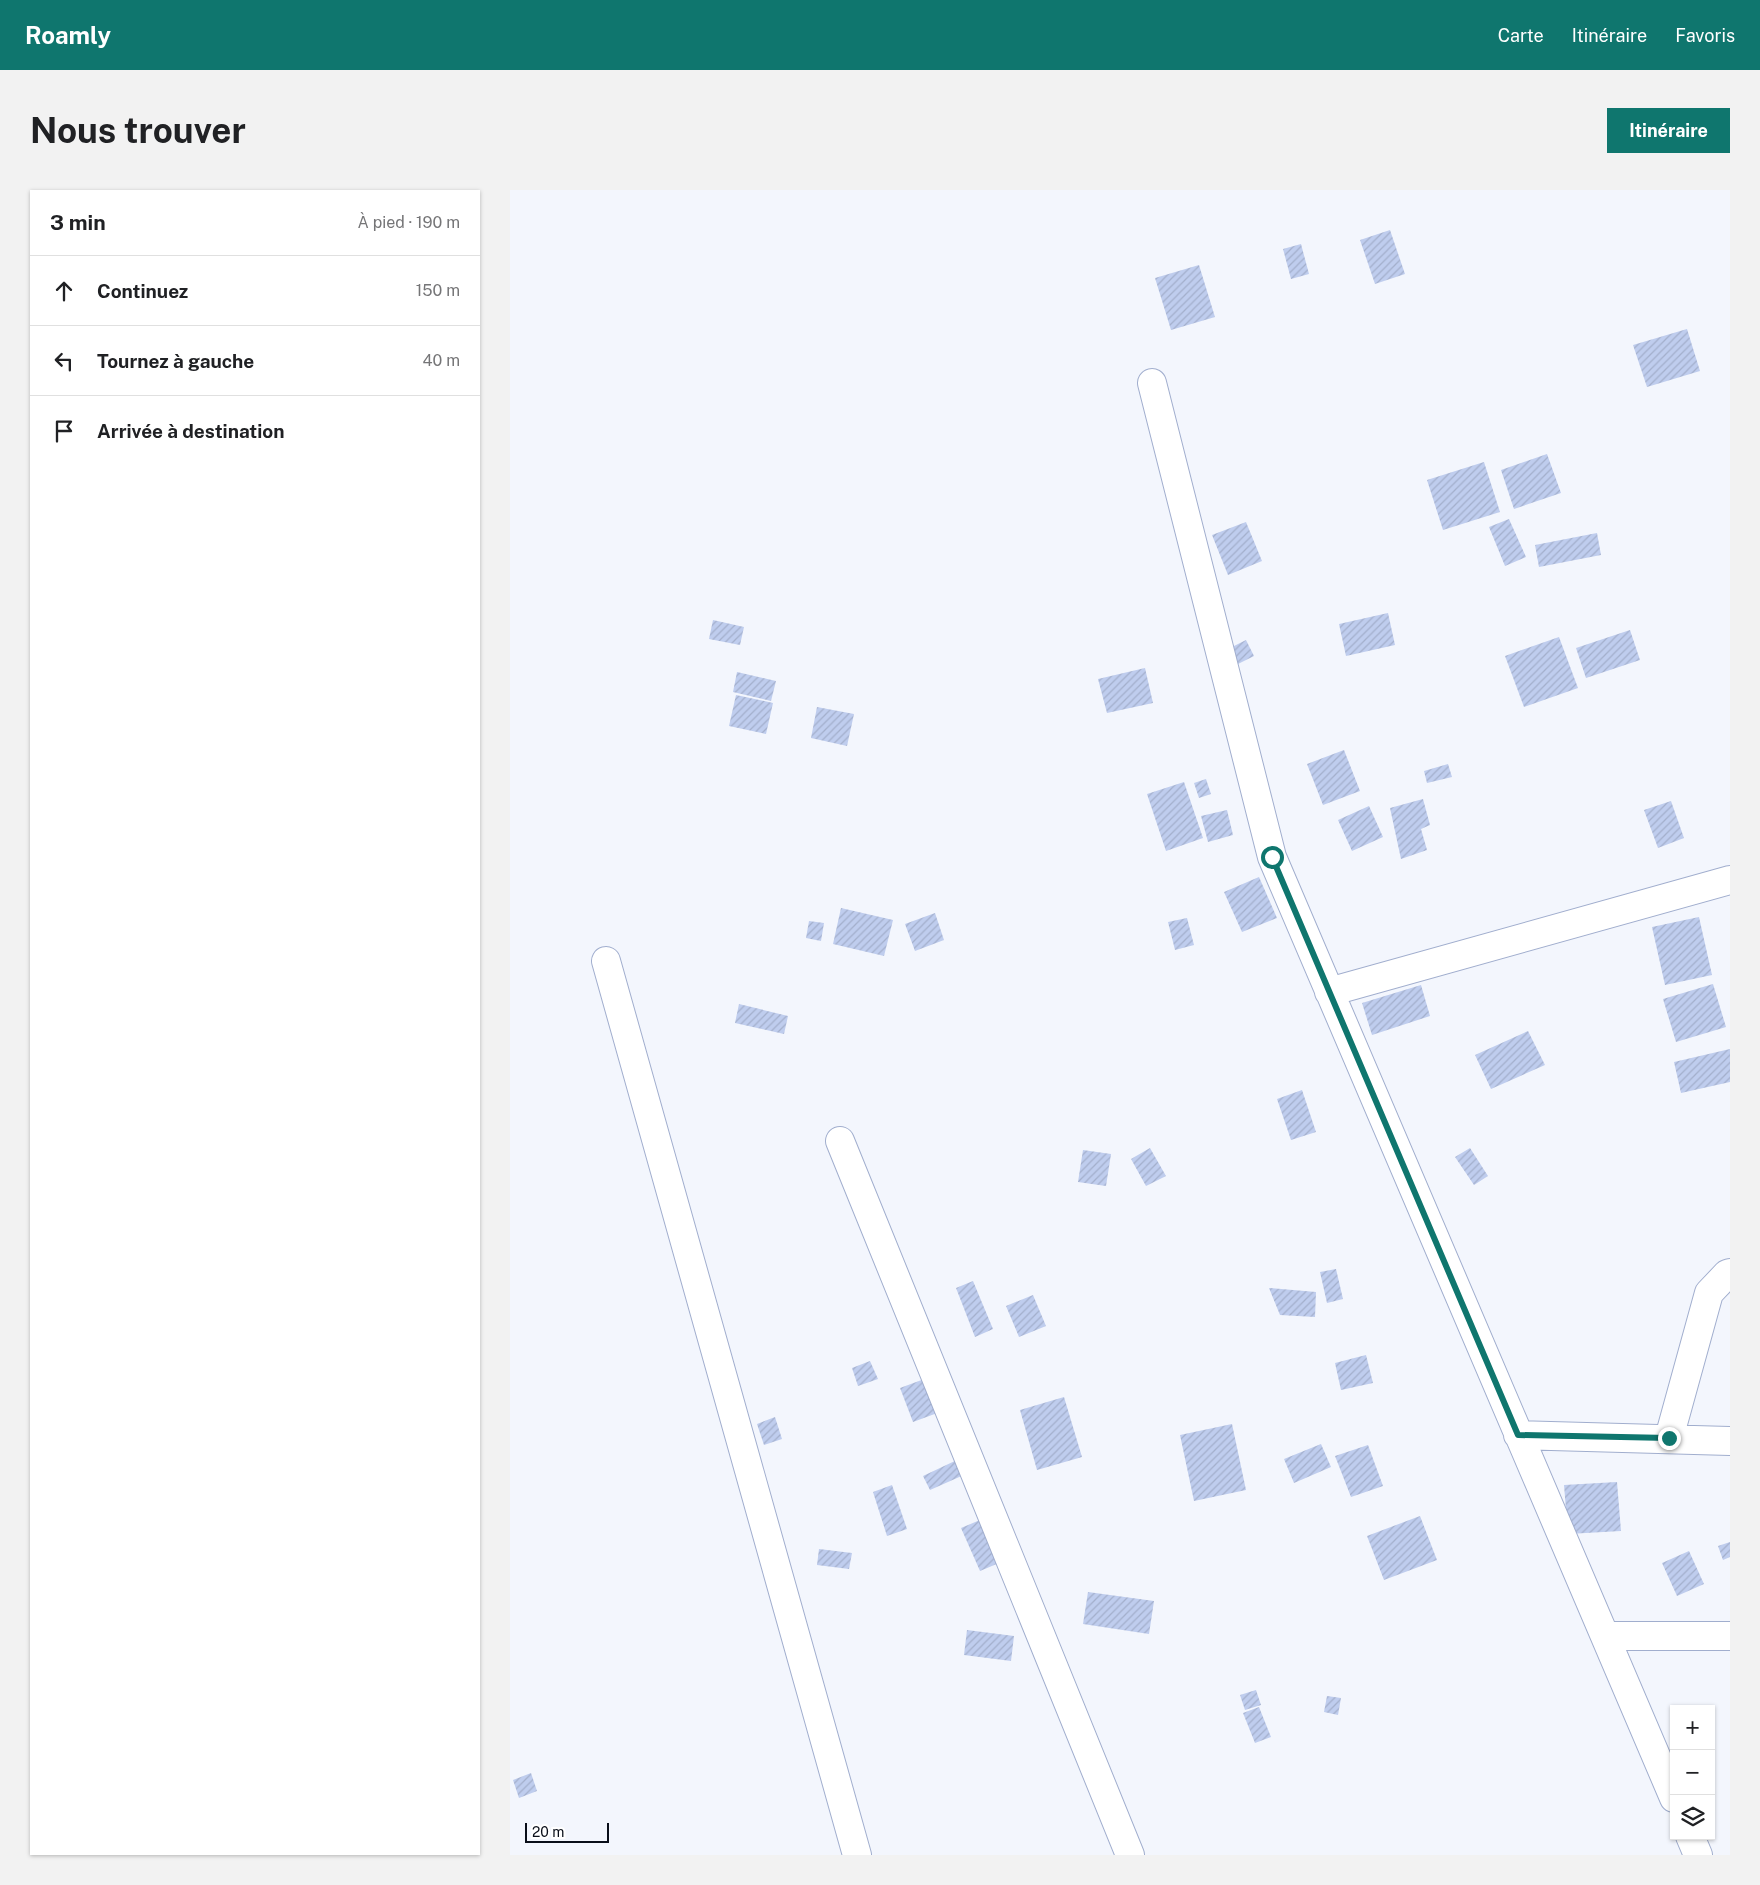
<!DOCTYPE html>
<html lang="fr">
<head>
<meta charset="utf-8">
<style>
	body { margin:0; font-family:"Public Sans",sans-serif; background:#f2f2f2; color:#202124 }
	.controls { position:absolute; right:15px; bottom:15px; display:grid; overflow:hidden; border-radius:0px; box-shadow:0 1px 4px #0004 }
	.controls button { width:45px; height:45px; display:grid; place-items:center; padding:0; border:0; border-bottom:1px solid #e0e0e0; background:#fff; color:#202124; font:25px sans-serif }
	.scale { position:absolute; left:15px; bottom:12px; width:84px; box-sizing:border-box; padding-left:5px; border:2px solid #090e19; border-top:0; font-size:14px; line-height:18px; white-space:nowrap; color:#090e19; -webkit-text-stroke:4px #fff; paint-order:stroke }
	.stop { position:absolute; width:15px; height:15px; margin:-11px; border:4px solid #0f766e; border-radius:50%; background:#fff }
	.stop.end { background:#0f766e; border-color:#fff; box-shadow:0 1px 5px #0008 }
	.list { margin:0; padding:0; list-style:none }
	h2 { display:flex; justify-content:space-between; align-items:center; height:65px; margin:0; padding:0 20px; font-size:21px }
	h2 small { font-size:16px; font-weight:400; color:#757577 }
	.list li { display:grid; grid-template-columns:32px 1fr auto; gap:15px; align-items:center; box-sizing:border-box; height:70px; padding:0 20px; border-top:1px solid #e0e0e0 }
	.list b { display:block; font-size:19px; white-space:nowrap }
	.list em { font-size:16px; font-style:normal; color:#757577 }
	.icon { flex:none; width:28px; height:28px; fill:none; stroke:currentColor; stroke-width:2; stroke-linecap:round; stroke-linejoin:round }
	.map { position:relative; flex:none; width:1220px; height:1665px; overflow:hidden; border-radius:0px }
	header { display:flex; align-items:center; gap:30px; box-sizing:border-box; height:70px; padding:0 25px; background:#0f766e; color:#fff }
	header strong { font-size:24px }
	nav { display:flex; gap:28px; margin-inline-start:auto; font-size:18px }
	.intro { display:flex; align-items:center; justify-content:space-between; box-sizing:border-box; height:120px; padding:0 30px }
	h1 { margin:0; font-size:35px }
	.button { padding:12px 22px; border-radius:0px; background:#0f766e; color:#fff; font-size:18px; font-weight:700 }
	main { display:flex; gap:30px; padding:0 30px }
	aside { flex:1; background:#fff; border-radius:0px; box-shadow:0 1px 4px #0004 }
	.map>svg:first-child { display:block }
	.building { fill:url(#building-hatch) }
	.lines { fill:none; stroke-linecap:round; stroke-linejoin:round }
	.minor-casing { stroke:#a1aece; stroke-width:30 }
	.minor { stroke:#fff; stroke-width:28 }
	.route { stroke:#0f766e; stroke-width:6 }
</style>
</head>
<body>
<header>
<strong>Roamly</strong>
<nav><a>Carte</a><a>Itinéraire</a><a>Favoris</a></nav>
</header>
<div class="intro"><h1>Nous trouver</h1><a class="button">Itinéraire</a></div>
<main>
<aside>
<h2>3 min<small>À pied · 190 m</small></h2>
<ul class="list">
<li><svg class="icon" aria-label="ahead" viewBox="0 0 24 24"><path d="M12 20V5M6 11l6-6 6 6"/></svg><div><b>Continuez</b></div><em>150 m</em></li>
<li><svg class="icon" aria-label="left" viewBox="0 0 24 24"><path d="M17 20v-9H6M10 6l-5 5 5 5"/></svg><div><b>Tournez à gauche</b></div><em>40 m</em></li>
<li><svg class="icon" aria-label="arrive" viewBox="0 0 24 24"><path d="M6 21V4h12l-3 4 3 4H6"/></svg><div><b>Arrivée à destination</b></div></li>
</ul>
</aside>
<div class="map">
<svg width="1220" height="1665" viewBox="0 0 1220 1665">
	<defs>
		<pattern id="building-hatch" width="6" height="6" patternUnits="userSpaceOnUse" patternTransform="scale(1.25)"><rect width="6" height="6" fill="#bfcdee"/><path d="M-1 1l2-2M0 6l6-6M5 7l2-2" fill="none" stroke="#a3afcc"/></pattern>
	</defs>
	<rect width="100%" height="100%" fill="#f3f6fd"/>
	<path class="building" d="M880,40L895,84L865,94L850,50Z
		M791,54L799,84L781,89L773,59Z
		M689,75L705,127L661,140L645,88Z
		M1177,139L1190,181L1137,197L1123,155Z
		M1037,264L1051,303L1004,319L991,280Z
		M974,272L990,322L933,340L917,290Z
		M999,329L1016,367L995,376L979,337Z
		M736,332L752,371L718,385L702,345Z
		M1087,343L1091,365L1029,377L1025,355Z
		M878,423L885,455L836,466L829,434Z
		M203,430L234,437L230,455L199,449Z
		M1120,440L1130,470L1076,488L1066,458Z
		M1049,447L1068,498L1014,517L995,466Z
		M736,450L744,466L720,478L712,462Z
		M635,478L643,513L597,523L588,489Z
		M227,482L266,491L261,511L223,502Z
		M226,505L263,513L256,544L219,536Z
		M307,517L344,524L337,556L301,548Z
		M834,560L850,601L813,615L797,574Z
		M938,574L942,587L917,593L914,581Z
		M696,589L701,604L689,608L684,593Z
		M674,592L693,648L656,661L637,604Z
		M913,609L920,635L911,639L917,660L891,669L880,618Z
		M1161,611L1174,648L1148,658L1134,620Z
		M859,616L873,647L842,661L828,630Z
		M717,620L723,645L698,652L691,626Z
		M749,687L767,728L732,742L714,702Z
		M331,718L383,730L374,766L323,754Z
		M425,723L434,750L405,761L395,734Z
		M1189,727L1202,785L1155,795L1142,737Z
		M677,728L684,755L665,760L658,732Z
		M299,731L314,733L311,751L296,748Z
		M1203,794L1216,837L1166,852L1153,809Z
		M911,795L920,826L862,845L852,813Z
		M229,814L278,826L274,844L225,833Z
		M1018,841L1035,875L981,899L965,865Z
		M1220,859V892L1171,903L1164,872Z
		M792,900L806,942L781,950L767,909Z
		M640,958L656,986L636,996L621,969Z
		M960,958L978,986L964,995L945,967Z
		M573,960L601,964L596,996L568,992Z
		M826,1079L833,1109L817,1113L810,1082Z
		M463,1091L483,1139L465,1147L446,1098Z
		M759,1098L806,1102L805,1127L770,1125Z
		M523,1105L536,1136L509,1147L496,1116Z
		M856,1165L863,1193L831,1200L825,1173Z
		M360,1171L368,1189L348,1196L342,1178Z
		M417,1188L430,1222L403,1232L390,1198Z
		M554,1207L572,1267L527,1280L510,1220Z
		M265,1227L272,1249L254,1255L247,1234Z
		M722,1234L736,1300L684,1311L670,1245Z
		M811,1254L821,1277L784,1293L774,1269Z
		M858,1255L873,1296L841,1307L825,1266Z
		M449,1269L456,1284L420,1300L413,1286Z
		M1107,1292L1111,1341L1058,1344L1054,1295Z
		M382,1295L397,1339L377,1346L363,1302Z
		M910,1326L927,1370L874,1390L857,1346Z
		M470,1330L489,1373L470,1381L451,1338Z
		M1220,1352V1367L1213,1370L1208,1356Z
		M309,1359L342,1363L339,1379L307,1375Z
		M1179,1361L1194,1394L1167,1406L1152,1373Z
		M578,1402L644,1411L639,1444L573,1434Z
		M457,1440L504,1446L501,1471L454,1465Z
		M746,1500L751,1515L735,1520L730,1505Z
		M817,1506L831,1508L828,1525L814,1522Z
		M749,1517L761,1547L745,1553L733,1523Z
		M21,1583L27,1601L9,1608L3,1590Z"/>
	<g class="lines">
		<defs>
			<path id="minor" d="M642,193L762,667L1164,1608
				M96,771L347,1665
				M819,802L1220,690
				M330,951L620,1665
				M1008,1245L1220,1251
				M1159,1248L1199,1103L1217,1084L1220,1083
				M1095,1446H1220
				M1180,1646L1188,1665"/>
		</defs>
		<use href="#minor" class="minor-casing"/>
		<use href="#minor" class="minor"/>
	</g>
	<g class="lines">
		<path class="route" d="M762,667L1008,1245L1159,1248"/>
	</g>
</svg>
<div class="controls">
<button>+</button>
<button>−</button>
<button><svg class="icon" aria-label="layers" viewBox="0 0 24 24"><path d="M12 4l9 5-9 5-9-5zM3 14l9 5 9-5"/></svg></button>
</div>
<div class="scale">20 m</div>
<div class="stop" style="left:762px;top:667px"></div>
<div class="stop end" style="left:1159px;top:1248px"></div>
</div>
</main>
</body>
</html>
